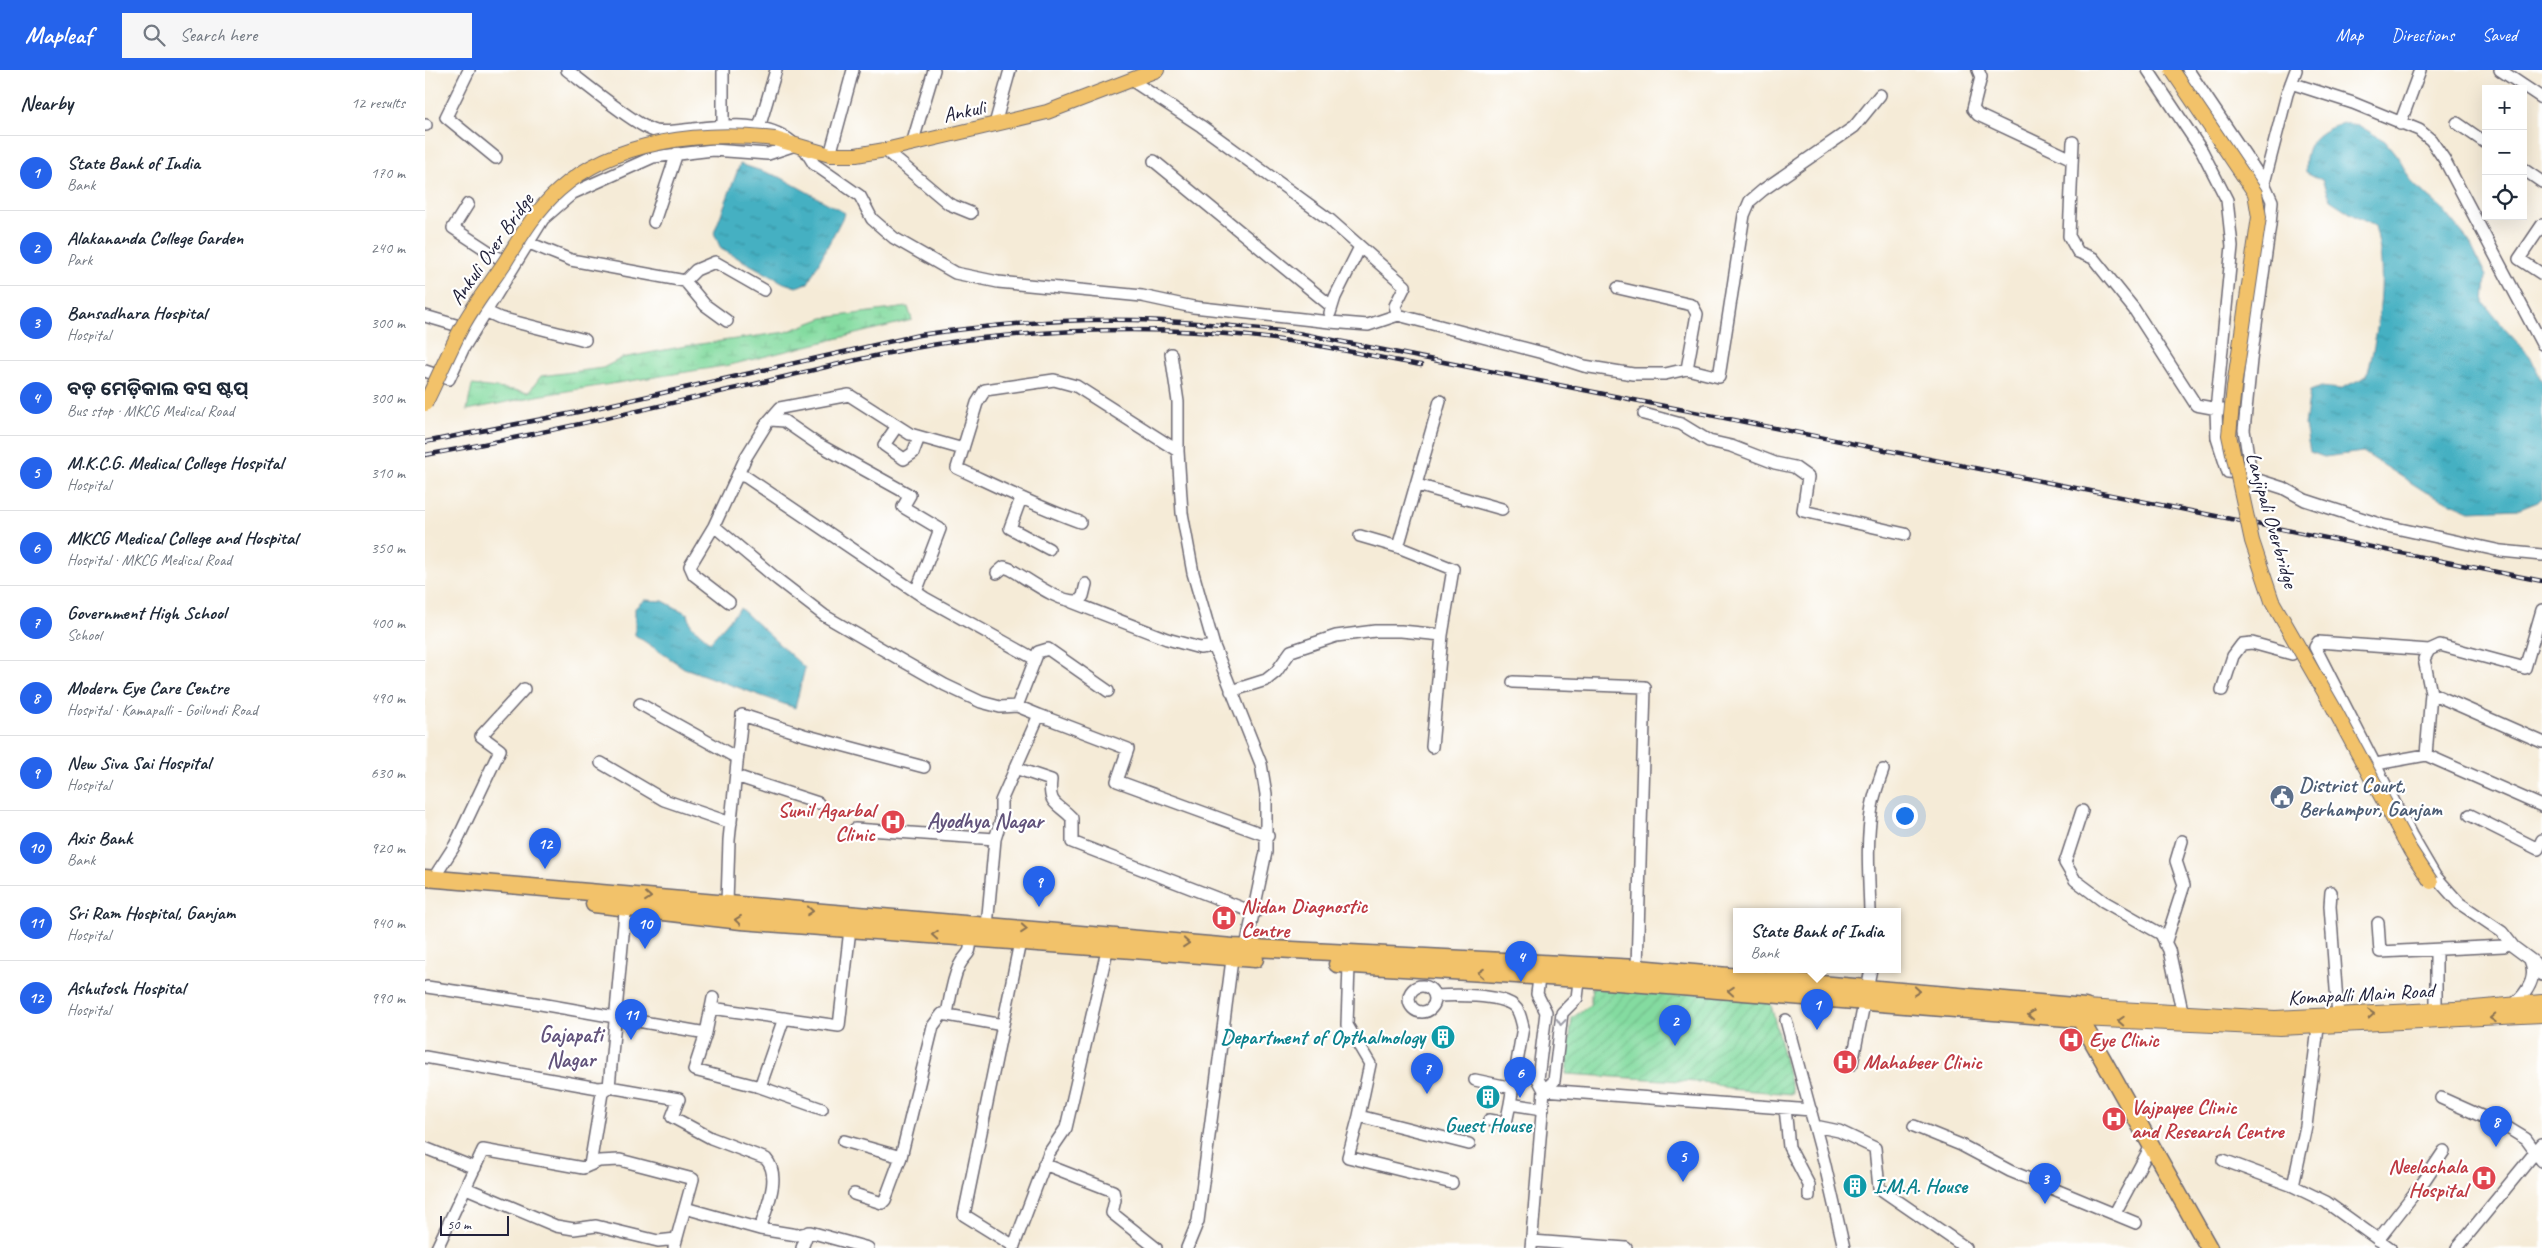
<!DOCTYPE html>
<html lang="en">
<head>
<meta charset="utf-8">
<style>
	body { margin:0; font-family:Caveat,"Noto Sans Oriya",sans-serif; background:#f6f6f7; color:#1f2937 }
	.controls { position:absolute; right:15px; top:15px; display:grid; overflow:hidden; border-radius:0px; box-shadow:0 5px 20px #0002 }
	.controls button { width:45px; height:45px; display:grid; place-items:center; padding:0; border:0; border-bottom:1px solid #e0e1e3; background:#fff; color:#1f2937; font:25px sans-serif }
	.scale { position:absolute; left:15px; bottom:12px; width:69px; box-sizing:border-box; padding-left:5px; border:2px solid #22223b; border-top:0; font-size:14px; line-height:18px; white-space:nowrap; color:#22223b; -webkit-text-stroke:4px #fff; paint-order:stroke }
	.you { position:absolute; left:1479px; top:745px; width:18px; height:18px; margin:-12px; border:4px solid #fff; border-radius:50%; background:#1a73e8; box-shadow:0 0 0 8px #1a73e833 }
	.badge { display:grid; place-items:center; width:32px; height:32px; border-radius:50%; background:#2563eb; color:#fff; font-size:16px; font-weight:700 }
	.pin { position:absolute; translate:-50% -41px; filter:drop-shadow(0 1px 2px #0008) }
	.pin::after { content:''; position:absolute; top:26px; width:18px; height:15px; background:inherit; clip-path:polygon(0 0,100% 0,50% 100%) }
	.popup { position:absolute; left:1308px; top:838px; width:168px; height:65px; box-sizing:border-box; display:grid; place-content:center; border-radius:0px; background:#fff; filter:drop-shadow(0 1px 4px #0005); font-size:16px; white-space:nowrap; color:#747a83 }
	.popup b { font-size:19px; color:#1f2937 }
	.popup::after { content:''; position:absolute; left:50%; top:100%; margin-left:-10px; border:10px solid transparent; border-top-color:#fff }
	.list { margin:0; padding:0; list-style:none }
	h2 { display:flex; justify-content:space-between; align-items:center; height:65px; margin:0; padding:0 20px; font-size:21px }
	h2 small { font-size:16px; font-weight:400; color:#747a83 }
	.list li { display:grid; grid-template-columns:32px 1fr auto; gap:15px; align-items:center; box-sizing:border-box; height:75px; padding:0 20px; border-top:1px solid #e0e1e3 }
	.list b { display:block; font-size:19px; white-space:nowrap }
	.list p { margin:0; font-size:16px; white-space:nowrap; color:#747a83 }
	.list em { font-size:16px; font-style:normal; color:#747a83 }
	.icon { flex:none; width:28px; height:28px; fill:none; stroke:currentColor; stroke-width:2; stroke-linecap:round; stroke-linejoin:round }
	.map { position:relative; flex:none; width:2117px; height:1178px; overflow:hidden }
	header { display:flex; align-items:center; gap:30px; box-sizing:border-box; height:70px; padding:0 25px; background:#2563eb; color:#fff }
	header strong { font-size:24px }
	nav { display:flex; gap:28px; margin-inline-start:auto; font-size:18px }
	.search { width:350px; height:45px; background:#f6f6f7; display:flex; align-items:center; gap:12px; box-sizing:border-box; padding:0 18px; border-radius:0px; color:#747a83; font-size:19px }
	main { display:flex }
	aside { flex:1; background:#fff }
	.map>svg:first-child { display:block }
	.wetland { fill:url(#wetland-marsh); stroke:#537e6e }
	.garden { fill:url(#garden-furrows); stroke:#537e6e }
	.water { fill:url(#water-ripples); stroke:#33697e }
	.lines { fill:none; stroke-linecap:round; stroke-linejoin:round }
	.minor-casing { stroke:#6c6872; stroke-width:14 }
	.major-casing { stroke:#6c6872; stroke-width:16 }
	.highway-casing { stroke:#6c6872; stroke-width:19 }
	.minor { stroke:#fff; stroke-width:11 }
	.major { stroke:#f2c26a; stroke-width:14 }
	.highway { stroke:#f2c26a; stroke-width:16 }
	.rail-casing { stroke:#22223b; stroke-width:4.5 }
	.rail { stroke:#fff; stroke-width:2.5; stroke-dasharray:8; stroke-linecap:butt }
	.major-bridge-casing { stroke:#6c6872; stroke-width:16; stroke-linecap:butt }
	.major-bridge { stroke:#f2c26a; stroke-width:14 }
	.oneway { stroke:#8a7252 }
	.oneway2 { stroke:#9c9ca7 }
	.labels { text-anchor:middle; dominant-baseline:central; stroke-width:4.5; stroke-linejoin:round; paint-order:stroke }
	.street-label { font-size:21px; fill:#22223b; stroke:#fff }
	.service-label { font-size:21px; font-weight:bold; fill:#4e5e75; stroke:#fff; text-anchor:start }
	.health-label { font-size:21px; font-weight:bold; fill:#be3a42; stroke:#fff; text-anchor:start }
	.culture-label { font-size:21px; font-weight:bold; fill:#0d838f; stroke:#fff; text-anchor:end }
	.neighbourhood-label { font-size:22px; font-weight:bold; fill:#62537b; stroke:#fff }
</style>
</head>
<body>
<header>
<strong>Mapleaf</strong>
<div class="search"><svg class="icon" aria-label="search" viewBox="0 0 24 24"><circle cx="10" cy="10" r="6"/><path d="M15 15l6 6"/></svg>Search here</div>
<nav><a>Map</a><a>Directions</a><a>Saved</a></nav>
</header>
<main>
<aside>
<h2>Nearby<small>12 results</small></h2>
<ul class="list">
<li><span class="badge">1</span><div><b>State Bank of India</b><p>Bank</p></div><em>170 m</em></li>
<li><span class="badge">2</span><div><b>Alakananda College Garden</b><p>Park</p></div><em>240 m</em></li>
<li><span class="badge">3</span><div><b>Bansadhara Hospital</b><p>Hospital</p></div><em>300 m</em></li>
<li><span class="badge">4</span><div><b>ବଡ଼ ମେଡ଼ିକାଲ ବସ ଷ୍ଟପ୍</b><p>Bus stop · MKCG Medical Road</p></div><em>300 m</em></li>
<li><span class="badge">5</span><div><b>M.K.C.G. Medical College Hospital</b><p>Hospital</p></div><em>310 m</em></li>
<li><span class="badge">6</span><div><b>MKCG Medical College and Hospital</b><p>Hospital · MKCG Medical Road</p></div><em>350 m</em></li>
<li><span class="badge">7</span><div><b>Government High School</b><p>School</p></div><em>400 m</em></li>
<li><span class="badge">8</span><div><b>Modern Eye Care Centre</b><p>Hospital · Kamapalli - Goilundi Road</p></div><em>490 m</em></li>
<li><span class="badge">9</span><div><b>New Siva Sai Hospital</b><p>Hospital</p></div><em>630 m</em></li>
<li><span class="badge">10</span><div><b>Axis Bank</b><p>Bank</p></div><em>920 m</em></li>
<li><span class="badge">11</span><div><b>Sri Ram Hospital, Ganjam</b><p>Hospital</p></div><em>940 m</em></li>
<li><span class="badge">12</span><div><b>Ashutosh Hospital</b><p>Hospital</p></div><em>990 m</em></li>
</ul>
</aside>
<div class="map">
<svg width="2117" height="1178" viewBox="0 0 2117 1178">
	<defs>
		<pattern id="wetland-marsh" width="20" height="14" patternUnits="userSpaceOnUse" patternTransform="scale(1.25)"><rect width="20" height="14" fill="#84dba0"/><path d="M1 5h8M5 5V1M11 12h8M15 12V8" fill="none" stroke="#72bc8b"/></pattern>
		<pattern id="garden-furrows" width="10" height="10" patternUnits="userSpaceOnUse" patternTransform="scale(1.25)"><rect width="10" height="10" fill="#84dba0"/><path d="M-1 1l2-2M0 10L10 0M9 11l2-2" fill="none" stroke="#72bc8b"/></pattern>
		<pattern id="water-ripples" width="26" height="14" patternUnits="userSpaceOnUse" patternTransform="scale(1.25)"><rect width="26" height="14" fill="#44b0c2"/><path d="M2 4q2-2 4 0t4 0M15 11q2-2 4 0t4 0" fill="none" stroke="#388f9f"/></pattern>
	</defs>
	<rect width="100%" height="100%" fill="#fff"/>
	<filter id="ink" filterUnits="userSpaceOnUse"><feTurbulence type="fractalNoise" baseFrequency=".02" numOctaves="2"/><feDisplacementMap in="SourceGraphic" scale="10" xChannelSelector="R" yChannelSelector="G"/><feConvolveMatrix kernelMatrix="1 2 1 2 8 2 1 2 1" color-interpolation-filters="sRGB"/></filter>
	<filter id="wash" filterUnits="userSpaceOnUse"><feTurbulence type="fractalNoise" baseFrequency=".0096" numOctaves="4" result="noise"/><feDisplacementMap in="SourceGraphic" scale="20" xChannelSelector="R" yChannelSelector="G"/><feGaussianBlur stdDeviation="1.12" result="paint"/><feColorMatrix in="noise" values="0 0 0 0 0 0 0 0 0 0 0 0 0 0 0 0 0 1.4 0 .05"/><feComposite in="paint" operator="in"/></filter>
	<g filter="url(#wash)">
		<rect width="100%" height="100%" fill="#f5ebd7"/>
		<path class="wetland" d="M483,237L487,250L305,295L117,325L42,340L47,315L104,322L116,306L178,298L197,288L261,276L361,262L398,248Z"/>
		<path class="garden" d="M1167,917L1344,927L1368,1024L1304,1019L1289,1013L1141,1004L1147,948L1165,935Z"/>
		<path class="water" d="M1919,53L1933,55L1960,71L1973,87L1987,113L2017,138L2044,171L2061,206L2059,233L2080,259L2105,286L2117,311V428L2113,432L2095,439L2045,441L1999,421L1938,382L1899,387L1885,382L1880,355L1885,321L1896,317L1915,319L1942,306C1954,260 1963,202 1950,156L1931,147L1905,130L1897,110L1881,102C1878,72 1893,61 1919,53Z
			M315,94L355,107L420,143L383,213L371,217L359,213L296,179L289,163Z
			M219,530L238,531L263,544L266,555L285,572L315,538L380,598L370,638L259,598L210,565V538Z"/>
	</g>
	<g filter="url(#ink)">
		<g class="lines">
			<defs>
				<path id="minor" d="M44,0L21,47L71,88
					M298,0V56
					M1553,0L1556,7L1548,39L1553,45L1647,89
					M1723,0L1777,81L1802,130L1807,176L1791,340L1792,368L1803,402L1820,404
					M1763,0L1839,113L1847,131L1845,155L1826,290L1819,360L1826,404L1833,410L1858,418L1880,430L1957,455L2076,481L2117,485
					M2075,0L2117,28
					M706,10L776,56L905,150L980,216L970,236L973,245L1118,283L1159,296L1208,304H1240L1262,299L1294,307L1319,145L1325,131L1338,120L1429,57L1455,25
					M1866,13L1928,33L1994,60L2006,70L2019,89L2117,274
					M2032,53L2061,73
					M570,54L585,0
					M1975,54L1995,0
					M0,55H1
					M334,58L351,0
					M1648,72L1644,166L1653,182L1668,188L1709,239L1771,335L1798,340
					M487,74L509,0
					M379,78L389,94L435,126L447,149L469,168L530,203L573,212L717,226L768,237L905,252L943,255L973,245
					M460,80L524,134L546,143
					M405,85L428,0
					M729,91L906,236
					M2098,99L2117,112
					M1839,113L1862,24L1871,0
					M43,134L28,158L86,196
					M229,152L252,83
					M2117,155L2094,189L2117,204
					M104,173L146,190L260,211L280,235L302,251
					M260,211L271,200L290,192L339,220
					M1193,218L1267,235L1272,244L1262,299
					M62,242L75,248L160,270
					M905,243L910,227L935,177
					M0,246L44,259
					M746,284L753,332V381L757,443L768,503L789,576L836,694L841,724V782L821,877L824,882
					M0,301L24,309L39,277L118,149L148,123L228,87L288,80L343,84L370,75C344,50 302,55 268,59C256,60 243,63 230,61C214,58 158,12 142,0
					M1219,344L1256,354L1284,371L1306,376L1350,393L1369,397L1383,407L1378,441L1480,464
					M346,350L359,351L391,373L485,425L478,437L515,459L491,522
					M472,356L459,375L479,389L488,383L494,367
					M314,405L321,407L500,528L610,589
					M992,415L1077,439
					M596,428L585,458L624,479
					M655,452C613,437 573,417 532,398L552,333L560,320L629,310L651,316L753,381
					M289,456L352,509L400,546L476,590L520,615L556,632L575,637L592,636L614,645L576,731V750L570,769L562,856
					M935,466L973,477
					M572,503L579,497L585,499C603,509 633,533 654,531L658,526L661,514
					M304,532L269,505L265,496L289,456L321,387L342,353L355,338L424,325L485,364L538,379
					M647,532L742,569L775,578L789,576
					M1088,612L1220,617L1212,898
					M1797,620L1808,586L1817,574L1827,573L1867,584
					M806,621L841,610L851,602L866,581L911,566L950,561H976L1017,565
					M2006,623L2117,672
					M215,634L312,688
					M592,636L613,582L623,579L683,621
					M614,645L703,679L692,711L843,766
					M1007,677L1017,565L1028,499L973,477L1015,331
					M2001,685L2006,623L1999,589L2004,580
					M176,693L239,730L306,753
					M1951,694L2001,685L2117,736
					M590,698L626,710C623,736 632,732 647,748V772L830,843
					M311,706L393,733
					M1657,741L1640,793L1650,810L1678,831L1736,864L1744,880L1759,950
					M2045,745L2113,779L2117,770
					M430,759L570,769
					M8,809L30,775L75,680L56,666L99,619
					M1906,822L1905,836L1913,946
					M302,833L304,770L317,645L379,665L499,697
					M1445,841C1444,807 1441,771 1447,737C1449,724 1454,712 1458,700
					M1953,853L1955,882L2079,876
					M2082,872L2109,892L2117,905
					M1740,874L1759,815L1751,791L1757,771
					M2088,876L2077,862L2034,833L2010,806L1986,765L1890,577L1893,572L2004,580L2015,575L2100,598L2117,540
					M2011,880V940
					M924,895L922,955L945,994L934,1046
					M1115,901L1112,924L1121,942L1113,1009L1119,1020
					M984 929a13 13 0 1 1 26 0a13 13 0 1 1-26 0Z
					M2,917L110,933L281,963L288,928
					M1010,926C1029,925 1074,924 1089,936C1095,941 1096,950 1098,957L1085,1034L1118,1039
					M2088,935C2101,924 2113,908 2105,890
					M286,938L414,956L425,859
					M522,944C525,929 527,911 534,896C540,883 547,887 545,868
					M359,948L335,1017L397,1039
					M1361,950L1399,1091L1419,1178
					M281,963L269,1000L335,1017
					M0,987L173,1018L184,1017L254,1029L247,1047L286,1068L341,1089C357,1107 341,1138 335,1159
					M1427,994L1446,899
					M1050,1010L1088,1018
					M1119,1020L1386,1040
					M1119,1020L1129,1011L1137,943L1152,928L1155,903
					M2016,1028L2083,1058L2101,1069L2117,1091
					M1360,1038L1364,1077L1384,1115V1126
					M1064,1050L1081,1053L1085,1034
					M1390,1056L1414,1061L1450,1078L1454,1118L1541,1178
					M1489,1056L1536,1075L1585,1101L1711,1153
					M419,1071L476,1087
					M0,1078L50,1098
					M1798,1090L1868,1116L1901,1132L1965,1178
					M619,1094L688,1121L690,1130L687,1143L731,1178
					M165,1095L177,1023L184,1017L201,832
					M1027,1113L923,1087L934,1046L1044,1074
					M1868,1116L1881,1056L1893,958
					M41,1118L131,1156L149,1159L171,1156L233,1171L251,1169
					M429,1124L457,1133L460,1130L476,1087L508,956L517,944L578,955
					M260,1138L335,1159L372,1165L385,1162L443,1178
					M1690,1143L1726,1076
					M1953,1170L1999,1111L2019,1081
					M1107,1171L1201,1178
					M589,1176L539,1145L595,872
					M12,1178L58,1080L158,1098L174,1091L195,1090L268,1109L249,1178
					M377,1178L383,1162
					M588,1178L624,1083L641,1058L684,872
					M762,1178L773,1151L808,882
					M1106,1178L1119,1020
					M2032,1178L2117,1074"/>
				<path id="major" d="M350,69L405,85H431L460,80L622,42L732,0
					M1660,937L1850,948L2049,938L2117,932
					M1655,949L1855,958L2117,945"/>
				<path id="highway" d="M0,808L808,877L1212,898L1660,937L1655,949
					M169,834L316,851L830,889
					M912,894L1155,909L1655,949
					M1655,949L1784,1178"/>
			</defs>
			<use href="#minor" class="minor-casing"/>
			<use href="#major" class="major-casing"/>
			<use href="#highway" class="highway-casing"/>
			<use href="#minor" class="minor"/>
			<use href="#major" class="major"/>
			<use href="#highway" class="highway"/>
			<defs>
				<path id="rail" d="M0,372L153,342L494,265C565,255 637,248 710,250C764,251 818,257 873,263L2117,511
					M0,385C113,365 225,338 338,312C410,295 483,276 557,268C656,258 757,256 856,270C903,276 950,287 996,295"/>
			</defs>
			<use href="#rail" class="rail-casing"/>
			<use href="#rail" class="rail"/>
			<defs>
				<path id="major-bridge" d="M1747,0L1830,123L1834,147L1809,317L1804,365L1827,471L1847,531L1908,637L1985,780L2006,812
					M0,334C13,308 24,281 38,255C50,233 66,213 80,192C96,166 111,140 134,120C191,69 278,61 350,69"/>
			</defs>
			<use href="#major-bridge" class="major-bridge-casing"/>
			<use href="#major-bridge" class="major-bridge"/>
		</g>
		<defs><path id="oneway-chevron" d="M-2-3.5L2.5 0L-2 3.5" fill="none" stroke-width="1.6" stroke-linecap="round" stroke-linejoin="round" transform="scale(1.25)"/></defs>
		<g class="oneway">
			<use href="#oneway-chevron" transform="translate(223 827) rotate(5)"/>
			<use href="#oneway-chevron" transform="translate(385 841) rotate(5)"/>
			<use href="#oneway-chevron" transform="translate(313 850) rotate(-174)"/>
			<use href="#oneway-chevron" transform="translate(599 859) rotate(5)"/>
			<use href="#oneway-chevron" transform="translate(510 865) rotate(-176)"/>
			<use href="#oneway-chevron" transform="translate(761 873) rotate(5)"/>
			<use href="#oneway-chevron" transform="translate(1056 903) rotate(-176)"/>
			<use href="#oneway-chevron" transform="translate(1306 921) rotate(-176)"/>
			<use href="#oneway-chevron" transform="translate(1492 921) rotate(5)"/>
			<use href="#oneway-chevron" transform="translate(1946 944) rotate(-3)"/>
			<use href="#oneway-chevron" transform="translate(1606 945) rotate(-176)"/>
			<use href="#oneway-chevron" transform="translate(2068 948) rotate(177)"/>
			<use href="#oneway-chevron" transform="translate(1696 951) rotate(-177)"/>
		</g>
		<use class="oneway2" href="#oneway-chevron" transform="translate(1136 952) rotate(96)"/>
	</g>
	<defs>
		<symbol id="civic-disc" viewBox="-11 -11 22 22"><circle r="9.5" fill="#5c6f8a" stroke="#fff"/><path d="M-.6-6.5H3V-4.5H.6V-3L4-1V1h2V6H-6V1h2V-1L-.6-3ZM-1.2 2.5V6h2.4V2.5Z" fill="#fff"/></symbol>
		<symbol id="hospital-disc" viewBox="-11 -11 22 22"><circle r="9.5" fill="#e0444e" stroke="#fff"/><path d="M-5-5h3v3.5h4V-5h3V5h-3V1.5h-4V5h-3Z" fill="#fff"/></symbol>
		<symbol id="building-disc" viewBox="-11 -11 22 22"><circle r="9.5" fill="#0f9aa8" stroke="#fff"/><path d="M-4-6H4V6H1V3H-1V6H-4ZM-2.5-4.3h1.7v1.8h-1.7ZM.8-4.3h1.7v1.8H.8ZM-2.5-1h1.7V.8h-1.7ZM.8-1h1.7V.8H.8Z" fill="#fff"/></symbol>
	</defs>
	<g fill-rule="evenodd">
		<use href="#civic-disc" x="1843" y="713" width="28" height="28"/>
		<use href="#hospital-disc" x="454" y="738" width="28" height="28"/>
		<use href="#hospital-disc" x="785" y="834" width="28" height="28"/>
		<use href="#building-disc" x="1004" y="953" width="28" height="28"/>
		<use href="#hospital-disc" x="1632" y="956" width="28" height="28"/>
		<use href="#hospital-disc" x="1406" y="978" width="28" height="28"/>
		<use href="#building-disc" x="1049" y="1013" width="28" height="28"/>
		<use href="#hospital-disc" x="1675" y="1035" width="28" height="28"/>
		<use href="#hospital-disc" x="2045" y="1094" width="28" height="28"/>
		<use href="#building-disc" x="1416" y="1102" width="28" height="28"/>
	</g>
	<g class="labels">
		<g class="street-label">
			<text transform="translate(539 41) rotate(-13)">Ankuli</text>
			<text transform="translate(66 179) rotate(-55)">Ankuli Over Bridge</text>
			<text transform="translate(1847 450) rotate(74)">Lanjipali Overbridge</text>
			<text transform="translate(1936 924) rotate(-3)">Komapalli Main Road</text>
		</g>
		<g class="service-label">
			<text x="1874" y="715">District Court,<tspan x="1874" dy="24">Berhampur, Ganjam</tspan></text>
		</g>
		<g class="health-label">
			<text x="450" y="740" text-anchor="end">Sunil Agarbal<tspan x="450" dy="24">Clinic</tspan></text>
			<text x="816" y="836">Nidan Diagnostic<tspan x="816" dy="24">Centre</tspan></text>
			<text x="1664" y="970">Eye Clinic</text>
			<text x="1438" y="992">Mahabeer Clinic</text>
			<text x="1706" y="1037">Vajpayee Clinic<tspan x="1706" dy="24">and Research Centre</tspan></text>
			<text x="2042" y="1096" text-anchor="end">Neelachala<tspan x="2042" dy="24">Hospital</tspan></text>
		</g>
		<g class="culture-label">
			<text x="1000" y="967">Department of Opthalmology</text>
			<text x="1063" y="1055" text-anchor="middle">Guest House</text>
			<text x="1448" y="1116" text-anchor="start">I.M.A. House</text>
		</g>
		<g class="neighbourhood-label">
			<text x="560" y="751">Ayodhya Nagar</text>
			<text x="146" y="965">Gajapati<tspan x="146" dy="25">Nagar</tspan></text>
		</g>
	</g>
</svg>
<div class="controls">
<button>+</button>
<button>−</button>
<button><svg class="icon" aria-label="locate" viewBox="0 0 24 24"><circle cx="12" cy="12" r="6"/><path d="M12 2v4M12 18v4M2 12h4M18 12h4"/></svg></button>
</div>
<div class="scale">50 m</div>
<div class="you"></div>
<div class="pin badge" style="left:1392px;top:960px">1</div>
<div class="popup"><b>State Bank of India</b>Bank</div>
<div class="pin badge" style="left:1250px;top:976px">2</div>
<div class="pin badge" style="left:1620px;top:1134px">3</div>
<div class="pin badge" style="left:1096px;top:912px">4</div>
<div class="pin badge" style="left:1258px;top:1112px">5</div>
<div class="pin badge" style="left:1095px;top:1028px">6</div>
<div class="pin badge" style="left:1002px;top:1024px">7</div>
<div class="pin badge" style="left:2071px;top:1077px">8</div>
<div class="pin badge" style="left:614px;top:837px">9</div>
<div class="pin badge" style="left:220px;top:879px">10</div>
<div class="pin badge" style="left:206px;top:970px">11</div>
<div class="pin badge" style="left:120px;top:799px">12</div>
</div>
</main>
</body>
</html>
